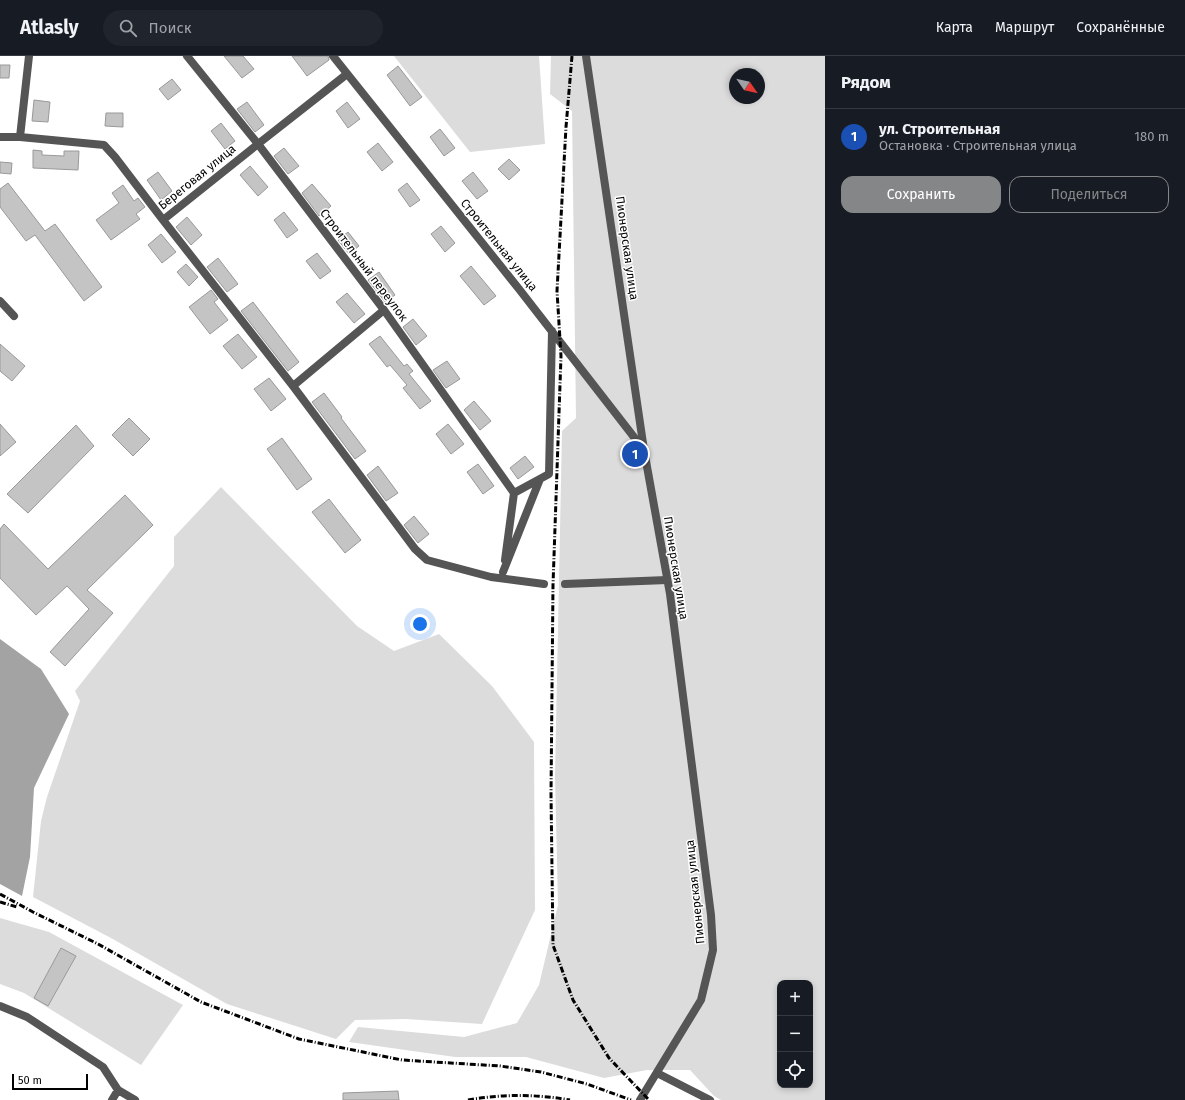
<!DOCTYPE html>
<html lang="ru">
<head>
<meta charset="utf-8">
<style>
	body { margin:0; font-family:"Fira Sans",sans-serif; background:#20242c; color:#f1f3f6 }
	.controls { position:absolute; right:12px; bottom:12px; display:grid; overflow:hidden; border-radius:8px; box-shadow:0 2px 6px #0003 }
	.controls button { width:36px; height:36px; display:grid; place-items:center; padding:0; border:0; border-bottom:1px solid #363941; background:#171b24; color:#f1f3f6; font:20px sans-serif }
	.compass { position:absolute; left:729px; top:12px; width:36px; height:36px; border-radius:50%; background:#171b24; box-shadow:0 2px 6px #0003; rotate:124deg }
	.scale { position:absolute; left:12px; bottom:10px; width:76px; box-sizing:border-box; padding-left:4px; border:2px solid #000; border-top:0; font-size:11px; line-height:14px; white-space:nowrap; color:#000; -webkit-text-stroke:3px #fff; paint-order:stroke }
	.you { position:absolute; left:420px; top:568px; width:14px; height:14px; margin:-10px; border:3px solid #fff; border-radius:50%; background:#1a73e8; box-shadow:0 0 0 6px #1a73e833 }
	.badge { display:grid; place-items:center; width:26px; height:26px; border-radius:50%; background:#858687; color:#fff; font-size:13px; font-weight:700 }
	.pin { position:absolute; translate:-50% -50%; border:2px solid #fff; box-shadow:0 1px 4px #0006 }
	.list { margin:0; padding:0; list-style:none }
	h2 { display:flex; justify-content:space-between; align-items:center; height:52px; margin:0; padding:0 16px; font-size:17px }
	h2 small { font-size:13px; font-weight:400; color:#9ea1a6 }
	.list li { display:grid; grid-template-columns:26px 1fr auto; gap:12px; align-items:center; box-sizing:border-box; height:56px; padding:0 16px; border-top:1px solid #363941 }
	.list b { display:block; font-size:15px; white-space:nowrap }
	.list p { margin:0; font-size:13px; white-space:nowrap; color:#9ea1a6 }
	.list em { font-size:13px; font-style:normal; color:#9ea1a6 }
	.actions { display:flex; gap:8px; padding:12px 16px }
	.actions a { flex:1; padding:9px 0; border:1px solid #858687; border-radius:12px; text-align:center; font-size:14px; color:#858687 }
	.actions .main { background:#858687; color:#fff }
	.icon { flex:none; width:22px; height:22px; fill:none; stroke:currentColor; stroke-width:2; stroke-linecap:round; stroke-linejoin:round }
	.map { position:relative; flex:none; width:825px; height:1044px; overflow:hidden }
	header { display:flex; align-items:center; gap:24px; box-sizing:border-box; height:56px; padding:0 20px; background:#171b24; border-bottom:1px solid #363941 }
	header strong { font-size:19px }
	nav { display:flex; gap:22px; margin-inline-start:auto; font-size:14px }
	.search { width:280px; height:36px; background:#20242c; display:flex; align-items:center; gap:10px; box-sizing:border-box; padding:0 14px; border-radius:22px; color:#9ea1a6; font-size:15px }
	main { display:flex }
	aside { flex:1; background:#171b24 }
	.map>svg:first-child { display:block }
	.green { fill:#dcdcdc; fill-rule:evenodd }
	.water { fill:#a3a3a3 }
	.building { fill:#c4c4c4; stroke:#999 }
	.lines { fill:none; stroke-linecap:round; stroke-linejoin:round }
	.minor { stroke:#555; stroke-width:8 }
	.tertiary { stroke:#555; stroke-width:8 }
	.rail { stroke:#000; stroke-width:3; stroke-dasharray:6 2 1 2; stroke-linecap:butt }
	.labels { text-anchor:middle; dominant-baseline:central; stroke-width:3; stroke-linejoin:round; paint-order:stroke }
	.street-label { font-size:12px; fill:#000; stroke:#fff }
</style>
</head>
<body>
<header>
<strong>Atlasly</strong>
<div class="search"><svg class="icon" aria-label="search" viewBox="0 0 24 24"><circle cx="10" cy="10" r="6"/><path d="M15 15l6 6"/></svg>Поиск</div>
<nav><a>Карта</a><a>Маршрут</a><a>Сохранённые</a></nav>
</header>
<main>
<div class="map">
<svg width="825" height="1044" viewBox="0 0 825 1044">
	<rect width="100%" height="100%" fill="#fff"/>
	<path class="green" d="M394,0H539L545,88L470,96Z
		M551,0H825V1044H721L714,1040L690,1014H647L604,1022L526,1001H455L349,986L358,971L464,981L517,967L539,929L558,849L555,720L562,375L576,362L572,55L550,38ZM735,18H759V42H735ZM780,927H810V1029H780Z
		M221,431L357,570L394,595L439,578L492,630L534,686L535,854L482,968L406,963L355,964L336,983L227,948L111,882L33,841L41,765L47,741L80,645L75,635L174,510V481Z
		M0,862L49,876L183,949L141,1009L24,937L0,928Z"/>
	<path class="water" d="M0,583L41,613L69,658L34,732L30,801L22,840L0,828Z"/>
	<path class="building" d="M224,0H243L254,13L242,22Z
		M292,0H328L329,4L307,20Z
		M0,9H10L9,22H0Z
		M398,10L422,41L410,50L387,19Z
		M172,23L181,34L168,44L159,33Z
		M34,44L50,46L48,66L32,65Z
		M247,46L264,69L255,76L237,53Z
		M347,46L360,63L348,72L336,55Z
		M106,57H123V71L105,70Z
		M221,67L235,85L225,93L211,75Z
		M440,73L455,92L444,100L430,81Z
		M378,87L393,106L382,115L367,96Z
		M284,92L299,110L288,118L274,100Z
		M33,94L42,95V99L64,100V95H79L78,114L33,112Z
		M509,103L520,114L509,124L498,113Z
		M0,106L12,107L11,118L0,117Z
		M250,110L268,131L258,140L240,119Z
		M158,116L172,135L161,144L147,124Z
		M473,116L488,135L477,143L462,125Z
		M8,127L45,175L55,168L102,231L84,245L35,179L26,185L0,151V133Z
		M407,127L420,144L410,151L398,134Z
		M312,128L331,150L319,160L302,137Z
		M123,129L134,145L138,142L145,151L136,158L140,163L111,184L96,164L119,147L112,137Z
		M284,156L298,174L287,182L274,164Z
		M187,161L202,179L191,189L176,171Z
		M441,170L455,187L445,196L431,178Z
		M348,176L359,190L349,198L338,184Z
		M161,178L176,196L162,207L148,189Z
		M317,197L331,215L320,223L306,205Z
		M218,202L238,228L227,236L207,211Z
		M186,208L198,221L189,230L177,216Z
		M471,210L496,240L484,249L460,220Z
		M379,216L395,239L385,246L368,224Z
		M211,234L218,243L214,246L228,264L210,278L189,251Z
		M347,237L365,258L354,267L336,246Z
		M253,246L299,306L288,315L241,255Z
		M413,263L427,280L416,289L403,271Z
		M238,278L257,301L242,313L223,290Z
		M380,280L404,310L407,308L413,315L409,318L431,345L420,353L403,332L407,329L390,309L387,311L369,288Z
		M0,288L25,310L12,325L0,315Z
		M447,305L460,323L446,332L433,314Z
		M269,322L286,343L271,355L254,333Z
		M324,337L342,361L341,362L366,395L355,403L312,346Z
		M474,345L491,365L480,374L464,354Z
		M129,362L150,383L133,400L112,379Z
		M0,368L16,386L0,400Z
		M448,368L464,388L451,398L436,378Z
		M76,369L94,390L28,457L7,438Z
		M282,382L312,423L297,434L267,393Z
		M525,400L534,411L518,423L510,412Z
		M478,408L494,430L483,438L467,416Z
		M378,410L398,437L386,445L367,419Z
		M125,439L153,469L87,534L113,557L65,610L50,596L89,553L67,530L36,559L0,522V473L4,468L48,513Z
		M329,443L361,484L345,497L312,456Z
		M414,460L429,478L418,487L404,469Z
		M61,892L76,900L48,950L34,942Z
		M398,1035L399,1044H343V1037Z"/>
	<g class="lines">
		<path class="minor" d="M187,0L258,88L384,254L514,437
			M333,0L519,233L644,394
			M0,81H20L104,89L115,101L163,164L258,88L347,18
			M20,81L29,0
			M163,164L293,330L415,493L427,504L491,521L544,528
			M0,245L14,260
			M293,330L384,254
			M514,437L549,418L552,275
			M505,504L514,437
			M503,516L540,423
			M565,528L667,524
			M0,950L27,961L103,1011L118,1034L135,1044
			M657,1017L710,1044
			M112,1044L118,1034"/>
		<path class="tertiary" d="M586,0L644,394L670,538L711,859L713,894L701,944L640,1044"/>
		<path class="rail" d="M572,0L566,71L557,235L561,300L553,529L551,738L553,889L573,944L609,1002L649,1044
			M0,838L33,856L98,888L201,946L299,983L402,1004L500,1010L541,1016L587,1028L631,1044
			M0,846L17,851
			M468,1044C502,1038 536,1038 570,1044"/>
	</g>
	<g class="labels">
		<g class="street-label">
			<text transform="translate(197 121) rotate(-39)">Береговая улица</text>
			<text transform="translate(499 189) rotate(51)">Строительная улица</text>
			<text transform="translate(627 192) rotate(82)">Пионерская улица</text>
			<text transform="translate(364 209) rotate(53)">Строительный переулок</text>
			<text transform="translate(676 512) rotate(81)">Пионерская улица</text>
			<text transform="translate(695 836) rotate(-96)">Пионерская улица</text>
		</g>
	</g>
</svg>
<div class="controls">
<button>+</button>
<button>−</button>
<button><svg class="icon" aria-label="locate" viewBox="0 0 24 24"><circle cx="12" cy="12" r="6"/><path d="M12 2v4M12 18v4M2 12h4M18 12h4"/></svg></button>
</div>
<svg class="compass" viewBox="-18 -18 36 36"><path d="M0-13l5 13h-10z" fill="#e53935"/><path d="M0 13l5-13h-10z" fill="#9ea1a6"/></svg>
<div class="scale">50 m</div>
<div class="you"></div>
<div class="pin badge" style="left:635px;top:398px;background:#1a4fb4">1</div>
</div>
<aside>
<h2>Рядом<small></small></h2>
<ul class="list">
<li><span class="badge" style="background:#1a4fb4">1</span><div><b>ул. Строительная</b><p>Остановка · Строительная улица</p></div><em>180 m</em></li>
</ul>
<div class="actions"><a class="main">Сохранить</a><a>Поделиться</a></div>
</aside>
</main>
</body>
</html>
